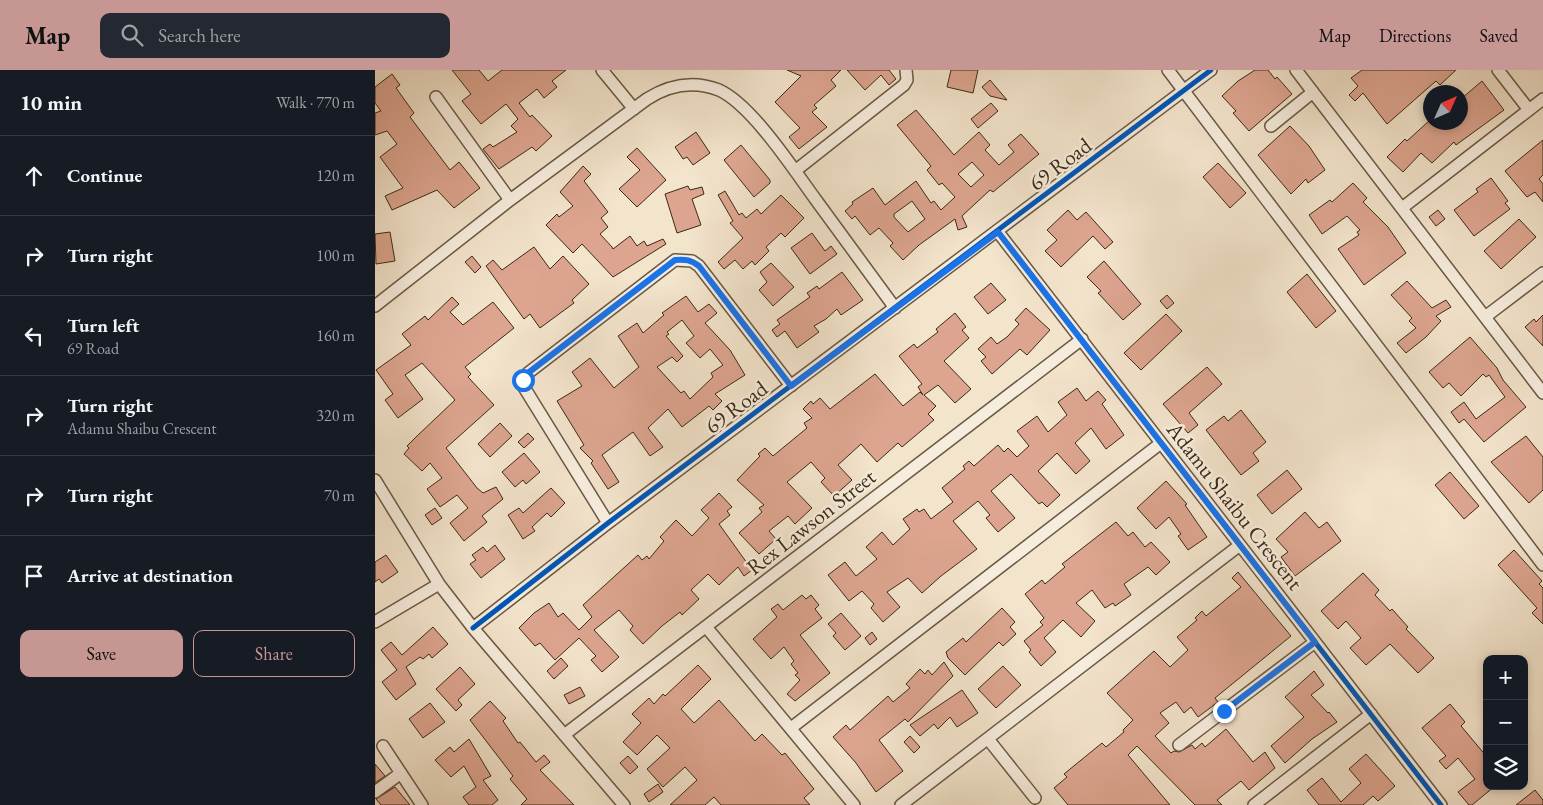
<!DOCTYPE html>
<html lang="en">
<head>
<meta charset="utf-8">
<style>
	body { margin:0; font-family:"EB Garamond",serif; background:#242831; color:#f1f3f6 }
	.controls { position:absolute; right:15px; bottom:15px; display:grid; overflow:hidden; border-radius:10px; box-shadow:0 2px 8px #0003 }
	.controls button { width:45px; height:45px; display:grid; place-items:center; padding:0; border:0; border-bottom:1px solid #363941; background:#171b24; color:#f1f3f6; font:25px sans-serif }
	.compass { position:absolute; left:1048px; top:15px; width:45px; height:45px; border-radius:50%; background:#171b24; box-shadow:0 2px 8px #0003; rotate:45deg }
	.stop { position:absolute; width:15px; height:15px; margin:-11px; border:4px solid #1a73e8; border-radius:50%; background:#fff }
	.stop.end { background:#1a73e8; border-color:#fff; box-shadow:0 1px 5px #0008 }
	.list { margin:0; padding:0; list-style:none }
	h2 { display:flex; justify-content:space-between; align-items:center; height:65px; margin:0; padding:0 20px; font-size:21px }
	h2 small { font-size:16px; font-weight:400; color:#9ea1a6 }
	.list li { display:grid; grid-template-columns:32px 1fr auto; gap:15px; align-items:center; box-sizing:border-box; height:80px; padding:0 20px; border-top:1px solid #363941 }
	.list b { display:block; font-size:19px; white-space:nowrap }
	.list p { margin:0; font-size:16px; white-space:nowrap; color:#9ea1a6 }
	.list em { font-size:16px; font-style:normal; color:#9ea1a6 }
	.actions { display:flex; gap:10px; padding:15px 20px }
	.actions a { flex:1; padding:11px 0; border:1px solid #c59692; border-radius:10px; text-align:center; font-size:18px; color:#c59692 }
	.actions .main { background:#c59692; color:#111 }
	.icon { flex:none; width:28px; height:28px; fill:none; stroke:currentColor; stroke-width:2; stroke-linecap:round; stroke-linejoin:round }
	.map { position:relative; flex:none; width:1168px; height:735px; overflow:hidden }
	header { display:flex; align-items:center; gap:30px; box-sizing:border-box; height:70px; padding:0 25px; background:#c59692; color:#111 }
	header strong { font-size:24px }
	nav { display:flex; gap:28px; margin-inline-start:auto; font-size:18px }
	.search { width:350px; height:45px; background:#242831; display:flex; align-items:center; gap:12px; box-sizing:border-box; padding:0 18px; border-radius:10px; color:#9ea1a6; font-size:19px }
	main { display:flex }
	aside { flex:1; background:#171b24 }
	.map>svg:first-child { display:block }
	.building { fill:#dda590; stroke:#3b2b14; fill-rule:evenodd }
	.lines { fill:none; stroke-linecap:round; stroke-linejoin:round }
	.street-casing { stroke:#695942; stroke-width:14 }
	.street { stroke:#f7edde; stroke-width:11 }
	.cycleway-casing { stroke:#f7edde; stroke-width:8 }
	.cycleway { stroke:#0057b8; stroke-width:5 }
	.route { stroke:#1a73e8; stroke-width:6 }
	.labels { text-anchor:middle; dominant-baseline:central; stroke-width:5; stroke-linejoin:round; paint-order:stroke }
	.street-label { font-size:22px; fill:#3b2b14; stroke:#f7edde }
</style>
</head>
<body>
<header>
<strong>Map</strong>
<div class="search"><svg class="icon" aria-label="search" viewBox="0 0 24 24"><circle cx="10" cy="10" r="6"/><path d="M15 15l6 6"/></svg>Search here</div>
<nav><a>Map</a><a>Directions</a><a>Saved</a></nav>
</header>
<main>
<aside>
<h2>10 min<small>Walk · 770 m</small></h2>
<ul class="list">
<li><svg class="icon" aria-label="ahead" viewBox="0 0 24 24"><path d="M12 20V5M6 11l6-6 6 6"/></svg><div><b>Continue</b></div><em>120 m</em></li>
<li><svg class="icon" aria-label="right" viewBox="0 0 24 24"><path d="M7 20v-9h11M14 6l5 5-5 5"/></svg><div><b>Turn right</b></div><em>100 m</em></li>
<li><svg class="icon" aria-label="left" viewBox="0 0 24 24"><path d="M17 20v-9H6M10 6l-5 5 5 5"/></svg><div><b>Turn left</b><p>69 Road</p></div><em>160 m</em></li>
<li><svg class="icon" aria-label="right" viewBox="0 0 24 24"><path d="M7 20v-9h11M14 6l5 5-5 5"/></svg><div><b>Turn right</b><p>Adamu Shaibu Crescent</p></div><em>320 m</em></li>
<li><svg class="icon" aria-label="right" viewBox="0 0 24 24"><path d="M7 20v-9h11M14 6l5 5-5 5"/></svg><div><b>Turn right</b></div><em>70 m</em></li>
<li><svg class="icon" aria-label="arrive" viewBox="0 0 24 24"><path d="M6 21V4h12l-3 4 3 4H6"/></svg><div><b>Arrive at destination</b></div></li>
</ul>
<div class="actions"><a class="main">Save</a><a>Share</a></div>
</aside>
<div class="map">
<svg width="1168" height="735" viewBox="0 0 1168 735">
	<rect width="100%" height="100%" fill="#f3e4cc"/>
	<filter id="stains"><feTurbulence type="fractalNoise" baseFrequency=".004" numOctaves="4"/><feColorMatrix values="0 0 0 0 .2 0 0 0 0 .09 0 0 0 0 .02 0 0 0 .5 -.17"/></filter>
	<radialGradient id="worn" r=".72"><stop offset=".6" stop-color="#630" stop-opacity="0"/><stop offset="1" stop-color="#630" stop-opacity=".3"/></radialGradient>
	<path class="building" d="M77,0H104L113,11L127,0H191L177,11L182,17L169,28L162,19L144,33L155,47L157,45L177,66L161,81L157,77L124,99L108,79L115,74L118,77L142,62L136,56L143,49L131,34L106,54L87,31L96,24Z
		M412,0H466L456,10L461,16L439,35L442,38L437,42L452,57L424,79L414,67L425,58L400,32L426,6Z
		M472,0H514L521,9L514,15L506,5L490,20Z
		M576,0H603L598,23L572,17Z
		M880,0H893L900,9L902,7L917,24L874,61L858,43L861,41L847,26L863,11Z
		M987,0H1081L1065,15L1061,11L1012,54L988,23L980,31L974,25L983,16L976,8Z
		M17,4L25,15L21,18L39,43L35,47L75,100L84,92L105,118L79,138L62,120L17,140L10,126L28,118L5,87L22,74L12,61L0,65V43L6,41L0,33V17Z
		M615,10L632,30L615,26L607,17Z
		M1107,11L1129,40L1081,75L1079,72L1057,93L1046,83L1028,102L1012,87L1030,69L1032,71L1055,50L1056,52H1086V29Z
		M616,33L623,41L603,58L596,49Z
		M541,40L579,85L604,62L615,75L610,80L624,95L639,82L633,75L646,64L664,84L618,122L615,120L587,146L592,157L583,160L580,149L544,175L528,190L515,176L518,173L504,158L495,165L480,146L477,149L470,141L478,134L477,132L498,118L510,135L541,111L556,133L559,131L566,140L580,127L567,113L564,115L552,100L556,96L522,55ZM597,92L609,105L596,117L583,104ZM537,131L550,149L533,162L519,147V144Z
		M915,56L934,76L950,100L933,113L931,109L916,124L883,85Z
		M321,62L335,83L318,95L312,87L308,89L300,77Z
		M1168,70V105L1164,109L1168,114V132L1160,122L1152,127L1130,101Z
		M366,75L395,110V113L379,127L349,90Z
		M262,78L291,110L262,137L244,119L265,100L252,87Z
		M843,93L871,123L855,138L828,107Z
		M208,96L216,104L209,111L233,142L226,148L233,157L225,164L237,177L238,179L255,166L262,176L269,171L272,176L288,169L291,174L238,207L207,174L198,183L171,155L182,144L184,147L198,136L185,122Z
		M1116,108L1133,131L1130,133L1135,139L1099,166L1079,140L1103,122L1101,119Z
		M978,113L992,128L988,132L1013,157L1031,183L989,215L963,179L984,165L982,162L985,160L972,146L947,164L934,145L955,130L957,132Z
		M313,116L315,120L327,117L329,124L317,129L326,155L302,163L290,124Z
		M350,121L364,145L367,143L371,148L382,139L386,144L406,125L429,148L410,167L406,163L391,177L394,181L380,195L377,191L368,199L360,190L349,199L343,192L368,168L355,153L358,151L343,125Z
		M693,140L702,150L711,142L738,172L730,179L718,166L686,197L670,181L682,170L672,160Z
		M1063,140L1070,149L1061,156L1054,147Z
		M1144,149L1161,167L1126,199L1109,181Z
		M15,162L20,191L1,194L0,164Z
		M437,163L450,181L456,176L462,184L435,204L416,178Z
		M159,177L175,199L188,186L214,214L197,230L199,233L165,258L155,244L149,249L111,196L118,190L127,200Z
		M97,186L106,197L100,203L90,192Z
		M729,191L766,234L748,250L723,223L726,221L712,207Z
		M396,193L419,217L398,236L384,220L392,212L385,202Z
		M467,202L488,230L466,245L462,239L451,249L439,256L444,262L422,278L410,261L402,267L397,260L405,254L402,250L435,227L432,223L442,216L444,219Z
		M932,204L961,241L941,258L912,222Z
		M1032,211L1057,238L1071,230L1076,237L1061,246L1066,251L1051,267L1031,283L1022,273L1041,258L1034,251L1037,248L1016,225Z
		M616,213L631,230L613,244L599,227Z
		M792,225L799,233L792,239L785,231Z
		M311,226L323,242L334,234L342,243L330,253L355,280L370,305L340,324L347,331L338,340L334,336L307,357L293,339L273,358L288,377L275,386L258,362L227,385L244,412L233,419L216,393L218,391L205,378L209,375L182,331L207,316L197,302L215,288L239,318L264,297L243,266L262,253L268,263L289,245L287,243ZM307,250L319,266L311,273L325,288L335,279L348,295L336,303L338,307L315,329L309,321L306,323L282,297L297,287L302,292L308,286L291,266L294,264L292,262Z
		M77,227L84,234L75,242L88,255L118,232L139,258L90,297L96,304L93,307L119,335L71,378L102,418L108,423L121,417L128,429L107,446L112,452L89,471L75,453L93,438L82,425L65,437L52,419L67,408L55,393L47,401L29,384L34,378L32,376L42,366L80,330L47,293L30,305L48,329L23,348L10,330L18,324L1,300L36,275L27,264L50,246L53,250Z
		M651,238L675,260L652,285L645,279L617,304L606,291L611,287L603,279L616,267L622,274L632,267L644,254L640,250Z
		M580,243L591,257L587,260L594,268L569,291L596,319L580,333L563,315L549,325L561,336L553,344L559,350L527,377L523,373L502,392L486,374L463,395L477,410L459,426L446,412L450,408L436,392L412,412L437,438L420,454L413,446L394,461L401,469L384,484L364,463L387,442L384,438L389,435L362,410L385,386L383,384L390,378L398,386L432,358L429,353L437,348L428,339L436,331L438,334L445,328L455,339L500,304L528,336L545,322L548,325L543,317L547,314L524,286L539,274L542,278L563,262L561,259Z
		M791,244L807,261L766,300L749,283Z
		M1168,245V276L1150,257L1159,249L1161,252Z
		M1095,267L1122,298L1128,310L1151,337L1109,372L1089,349L1084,353L1076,342L1089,332L1101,349L1130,327L1114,305L1111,307L1108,304L1086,326L1074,313L1068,318L1054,302Z
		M832,297L847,314L814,343L823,355L813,363L788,334Z
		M702,318L711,331L723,321L731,330L727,334L749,365L731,379L716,358L700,373L715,391L701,404L682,383L663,401L685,425L672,437L667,432L664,434L636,404L616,421L640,448L623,462L611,448L615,445L603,431L578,451L602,479L566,506L547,523L533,508L512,522L525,537L508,552L496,538L499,534L487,521L474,531L453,505L470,492L481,506L502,489L491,477L507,462L518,475L535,459L528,449L542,439L544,442L549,439L556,449L578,432L567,418L590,399L588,396L594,391L599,396L623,375L629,382L633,378L642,387L654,376L642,361L662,346L673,362L692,345L683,332Z
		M866,340L891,372L878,383L884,391L866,405L831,360L849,346L853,351Z
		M125,353L137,366L115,387L103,374Z
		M153,363L159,369L149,378L143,372Z
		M1151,366L1168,387V420L1154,433L1116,392Z
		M149,383L165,402L151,414L148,410L140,417L127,402Z
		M912,400L927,419L897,444L882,425Z
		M1075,402L1104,436L1089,449L1060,415Z
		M791,411L812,434L810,435L832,467L813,480L803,466L806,464L794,447L781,459L762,438Z
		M176,418L190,433L176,447L172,443L157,457L160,461L148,469L133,445L144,438L148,443Z
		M344,423L357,437L352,441L355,445L344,454L377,500L369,506L363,497L344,515L333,504L316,520L324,529L307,545L305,542L287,556L268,574L255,560L258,556L244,540L219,560L244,587L227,602L216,590L221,586L204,568L180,590L165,573L160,576L144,558L159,543L174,533L183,547L188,543L204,560L217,547L208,535L263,485L267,490L272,486L274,489L289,471L285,467L301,450L317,466L334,448L326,440Z
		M60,438L67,448L57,455L50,445Z
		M930,442L944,458L952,452L966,471L920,506L906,487L913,482L901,469Z
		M741,452L753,466L758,462L770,477L776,472L795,492L781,505L773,497L749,514L756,525L740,536L738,533L730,538L717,520L701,533L720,551L706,567L688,550L669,568L681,582L666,596L654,582L656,580L649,571L668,555L665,552L669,548L650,524L667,510L670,514L690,497L687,494Z
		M120,475L130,489L106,508L95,494L101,490L97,485L108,477L112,482Z
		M1139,480L1167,511L1164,514L1168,518V554L1157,543L1162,538L1123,495Z
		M11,485L23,502L7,513L4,509L0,512V492Z
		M863,502L916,566L840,628L843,632L823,647L816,637L809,643L801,632L785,643L794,653L780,666L796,683L799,681L804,682L817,675L820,679L827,673L830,677L851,659L878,692L890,682L900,698L874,720L866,711L842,730L847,735H820L762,676L753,685L795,735H693L679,718L692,707L689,704L727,673L731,677L749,662L748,660L758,650L732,623L779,581L795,597L813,580L802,567L822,550L820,548L827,541L831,546L866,517L857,508Z
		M988,503L1004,520L1000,525L1015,541L1017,539L1033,557L1031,559L1059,588L1043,603L1015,574L991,595L975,578L986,568L971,551L963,559L946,541Z
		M427,525L431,529L436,525L444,535L440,539L447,548L425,565L455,603L420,631L412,624L425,610L420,605L423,603L416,594L419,591L409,577L396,589L378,569L402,547L396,539L403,534L408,540Z
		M627,538L640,552L635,557L641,564L628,576L624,572L590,605L573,588L571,582L588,568L591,572Z
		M466,543L486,566L470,580L458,566L461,563L453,554Z
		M58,557L73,574L57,588L54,584L48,589L45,587L31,597L41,614L21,630L7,612L22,600L6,580L16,572L27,585Z
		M497,562L502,569L495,575L490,568Z
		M186,588L193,596L179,609L172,601Z
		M569,592L578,606L533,652L530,649L504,670L528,701L501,722L481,693L458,667L471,655L475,660L513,626L518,632L535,618L531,614L545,599L550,604L553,600L557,605Z
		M323,595L336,609L306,639L319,653L344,630L380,671L387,664L407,685L410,683L439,719L429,728L435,735H346L339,727L330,735H295L322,710L310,697L288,717L272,699L295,678L282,665L262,685L248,672L266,653L257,644L274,628L279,634L288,624L290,626Z
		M628,596L646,615L621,638L603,619Z
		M85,597L100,614L83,630L87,635L81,641L61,619Z
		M939,601L949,615L936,625L953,643L954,642L962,652L937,669L910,693L896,676L929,647L910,627Z
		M205,617L210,626L194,634L189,625Z
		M587,620L603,643L582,657L575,647L563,659L559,654L545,666L535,655Z
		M115,631L131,648L128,651L143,673L145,672L161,692L169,685L175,692L165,700L199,735H146L152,729L135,709L138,706L95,650Z
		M55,633L70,652L48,668L34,649Z
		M1075,634L1090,652L1086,656L1112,687V716H1120L1097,735H1094L1083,722L1100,709L1083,688L1071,699L1064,691L1071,686L1047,658Z
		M535,666L545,677L539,683L529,672Z
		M94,669L116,706L108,710L123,730L117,735H94L88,727L101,717L89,696L76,707L60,690L75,677L79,682Z
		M991,684L1020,716L1003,731L998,726L988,735H944L932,720L947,708L966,732L986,713L974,699Z
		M253,686L263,697L255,704L245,693Z
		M0,694L10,706L0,713Z
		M283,714L288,722L274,732L269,724Z
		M20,717L35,735H6L1,729Z
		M1160,720L1168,730V735H1141Z"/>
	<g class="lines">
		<defs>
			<path id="street" d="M227,0L259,39
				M793,0L1168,495
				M921,0L1168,323
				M1123,0L1154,40
				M61,27L135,130
				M896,56L938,22
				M420,101L529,15L532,10L531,0
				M1027,138L1168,29
				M623,162L1066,735
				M0,236L135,130L272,29C294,15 318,10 344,20C377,35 419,100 441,130C467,166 494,202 520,238
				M1110,247L1168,203
				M0,410L64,514L98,558L249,735
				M233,453L147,314L153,303L300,190L317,191L324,196L416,316
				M0,552L64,514
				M98,558L233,453L836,0
				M332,558L479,735
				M416,658L786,373
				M189,665L707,269
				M613,669L660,728
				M804,675L940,572
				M8,676L47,735
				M0,722L26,703
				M526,735L865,475
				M879,735L996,644"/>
		</defs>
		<use href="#street" class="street-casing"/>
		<use href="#street" class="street"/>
		<defs>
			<path id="cycleway" d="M623,162L1066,735
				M98,558L233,453L836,0"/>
		</defs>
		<use href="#cycleway" class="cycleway-casing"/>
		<use href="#cycleway" class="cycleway"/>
	</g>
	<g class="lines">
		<path class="route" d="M148,310L153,303L300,190C311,189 316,190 324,196L416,316L623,162L940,572L849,641"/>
	</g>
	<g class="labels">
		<g class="street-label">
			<text transform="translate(685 94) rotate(-37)">69 Road</text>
			<text transform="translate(361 337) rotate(-37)">69 Road</text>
			<text transform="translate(860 436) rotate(52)">Adamu Shaibu Crescent</text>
			<text transform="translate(436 452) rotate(-38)">Rex Lawson Street</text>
		</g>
	</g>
	<rect width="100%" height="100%" filter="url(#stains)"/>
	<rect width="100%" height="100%" fill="url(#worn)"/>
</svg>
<div class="controls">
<button>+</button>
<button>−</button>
<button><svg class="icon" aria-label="layers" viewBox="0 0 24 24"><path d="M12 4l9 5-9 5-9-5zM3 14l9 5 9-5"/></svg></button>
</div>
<svg class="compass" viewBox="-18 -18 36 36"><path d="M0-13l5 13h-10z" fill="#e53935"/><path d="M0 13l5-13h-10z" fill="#9ea1a6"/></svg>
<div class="stop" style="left:148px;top:310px"></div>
<div class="stop end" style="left:849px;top:641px"></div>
</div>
</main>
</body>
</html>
